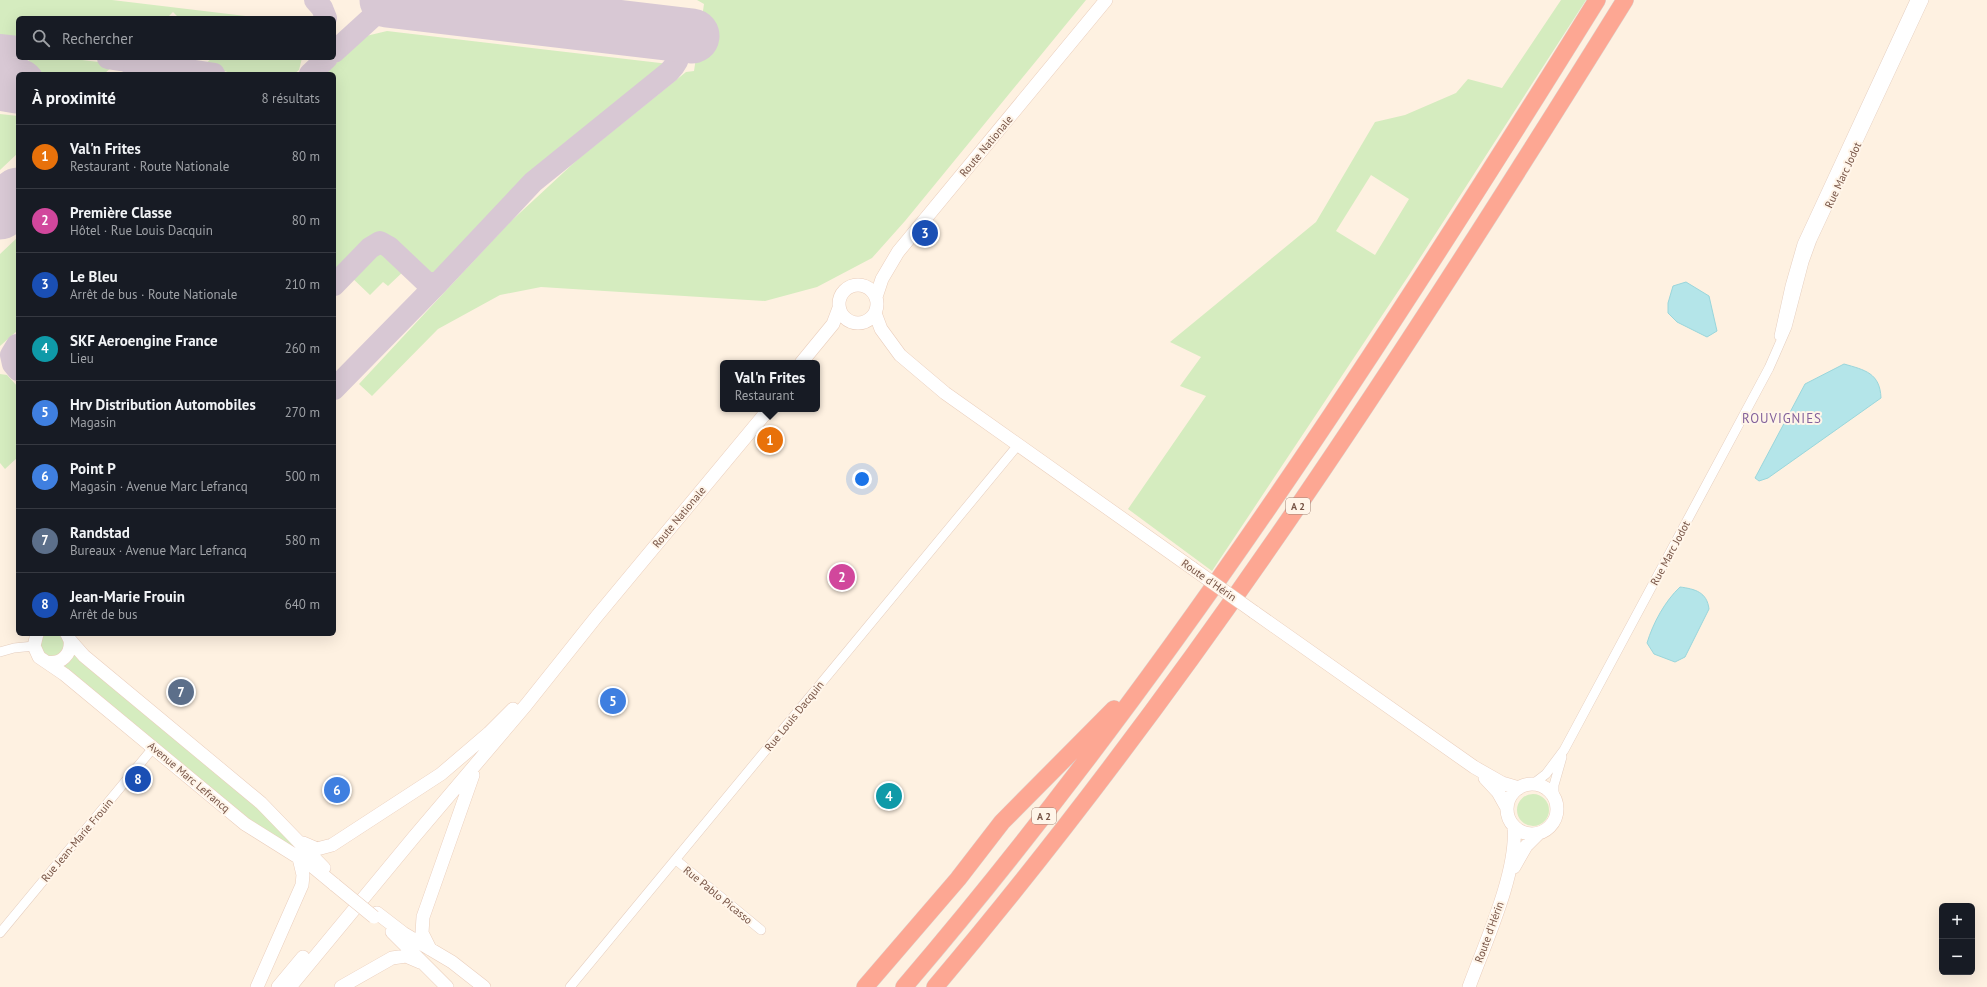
<!DOCTYPE html>
<html lang="fr">
<head>
<meta charset="utf-8">
<style>
	body { margin:0; font-family:"PT Sans",sans-serif; background:#20242c; color:#f1f3f6 }
	.controls { position:absolute; right:12px; bottom:12px; display:grid; overflow:hidden; border-radius:6px; box-shadow:0 4px 16px #0002 }
	.controls button { width:36px; height:36px; display:grid; place-items:center; padding:0; border:0; border-bottom:1px solid #363941; background:#171b24; color:#f1f3f6; font:20px sans-serif }
	.you { position:absolute; left:862px; top:479px; width:14px; height:14px; margin:-10px; border:3px solid #fff; border-radius:50%; background:#1a73e8; box-shadow:0 0 0 6px #1a73e833 }
	.badge { display:grid; place-items:center; width:26px; height:26px; border-radius:50%; background:#d93025; color:#fff; font-size:13px; font-weight:700 }
	.pin { position:absolute; translate:-50% -50%; border:2px solid #fff; box-shadow:0 1px 4px #0006 }
	.popup { position:absolute; left:720px; top:360px; width:100px; height:52px; box-sizing:border-box; display:grid; place-content:center; border-radius:6px; background:#171b24; filter:drop-shadow(0 1px 3px #0005); font-size:13px; white-space:nowrap; color:#9ea1a6 }
	.popup b { font-size:15px; color:#f1f3f6 }
	.popup::after { content:''; position:absolute; left:50%; top:100%; margin-left:-8px; border:8px solid transparent; border-top-color:#171b24 }
	.list { margin:0; padding:0; list-style:none }
	h2 { display:flex; justify-content:space-between; align-items:center; height:52px; margin:0; padding:0 16px; font-size:17px }
	h2 small { font-size:13px; font-weight:400; color:#9ea1a6 }
	.list li { display:grid; grid-template-columns:26px 1fr auto; gap:12px; align-items:center; box-sizing:border-box; height:64px; padding:0 16px; border-top:1px solid #363941 }
	.list b { display:block; font-size:15px; white-space:nowrap }
	.list p { margin:0; font-size:13px; white-space:nowrap; color:#9ea1a6 }
	.list em { font-size:13px; font-style:normal; color:#9ea1a6 }
	.icon { flex:none; width:22px; height:22px; fill:none; stroke:currentColor; stroke-width:2; stroke-linecap:round; stroke-linejoin:round }
	.map { position:relative; flex:none; width:1987px; height:987px; overflow:hidden }
	.search { position:absolute; background:#171b24; box-shadow:0 4px 16px #0002; left:16px; top:16px; width:320px; height:44px; display:flex; align-items:center; gap:10px; box-sizing:border-box; padding:0 14px; border-radius:6px; color:#9ea1a6; font-size:15px }
	.panel { position:absolute; background:#171b24; box-shadow:0 4px 16px #0002; left:16px; top:72px; width:320px; height:564px; border-radius:6px }
	.map>svg:first-child { display:block }
	.green { fill:#d5ecbf; fill-rule:evenodd }
	.water { fill:#b4e5e9; stroke:#9ad6db }
	.lines { fill:none; stroke-linecap:round; stroke-linejoin:round }
	.taxiway { stroke:#d8c8d4; stroke-width:22 }
	.runway { stroke:#d8c8d4; stroke-width:55 }
	.street-casing { stroke:#e5cebf; stroke-width:10 }
	.secondary-casing { stroke:#eacebc; stroke-width:14 }
	.highway-casing { stroke:#dcd3cf; stroke-width:18 }
	.street { stroke:#fff; stroke-width:9 }
	.secondary { stroke:#fff; stroke-width:13 }
	.highway { stroke:#fda793; stroke-width:17 }
	.secondary-bridge-casing { stroke:#eacebc; stroke-width:14; stroke-linecap:butt }
	.secondary-bridge { stroke:#fff; stroke-width:13 }
	.labels { text-anchor:middle; dominant-baseline:central; stroke-width:4; stroke-linejoin:round; paint-order:stroke }
	.shield { fill:#fff5e9; stroke:#a08477; stroke-width:1 }
	.shield-label { font-size:10px; font-weight:bold; fill:#775446 }
	.street-label { font-size:11px; fill:#775446; stroke:#fff5e9 }
	.quarter-label { font-size:13px; letter-spacing:1px; fill:#83619b; stroke:#fff5e9 }
</style>
</head>
<body>
<div class="map">
<svg width="1987" height="987" viewBox="0 0 1987 987">
	<rect width="100%" height="100%" fill="#fef1e1"/>
	<path class="green" d="M0,0H112L262,18H179L173,12L167,18H18V42L0,39Z
		M697,0H1086L905,221L872,258L817,287L765,301L541,287L500,295L438,329L372,396L359,384L508,224L577,160L686,72L694,71L704,4Z
		M1561,0H1586L1409,275L1212,571L1128,509L1206,396L1180,386L1201,357L1170,342L1316,222L1375,122L1405,115L1456,93L1468,79L1502,88ZM1371,175L1409,199L1375,255L1336,231Z
		M387,31L669,64L530,178L437,275L429,277L424,276C413,266 388,232 373,240L334,280V74H324L366,36Z
		M29,58H66L115,64L104,74H27Z
		M212,58H302L299,70L294,74H236L203,66Z
		M0,114L18,116V153L0,170Z
		M18,237V330L0,346V254Z
		M389,253L406,269L388,286L383,282L370,295L349,275L370,255Z
		M0,374L7,375L18,387V457L5,469L0,463Z
		M40 645a12 12 0 1 1 24 0a12 12 0 1 1-24 0Z
		M74,651L254,801L312,860L246,821L60,665Z
		M1517 810a16 16 0 1 1 32 0a16 16 0 1 1-32 0Z"/>
	<path class="water" d="M1686,282L1709,296L1717,331L1707,337L1677,322L1668,313V303L1673,286Z
		M1844,364C1865,370 1880,373 1881,398L1768,478L1759,481L1755,478L1805,384Z
		M1680,587C1695,589 1707,592 1709,609L1685,657L1675,662L1654,654L1647,643C1653,623 1665,601 1680,587Z"/>
	<g class="lines">
		<path class="taxiway" d="M315,0L322,8L326,18
			M0,45L18,47
			M334,52L379,11L391,5L407,2
			M108,58L214,74
			M310,74L327,58
			M334,285L370,248L380,242L389,247L427,283H438L533,182L669,72C688,52 679,41 657,31
			M17,345L11,355L13,364L18,370
			M334,389L438,283"/>
		<path class="runway" d="M387,0L692,36
			M150,74L167,58
			M0,83L18,86
			M0,212L18,195"/>
		<defs>
			<path id="street" d="M1779,336L1790,286L1802,244L1915,0
				M0,652L14,648L34,646
				M1533,784L1546,774L1564,750L1769,368L1787,327L1804,262L1812,240L1924,0
				M1554,796V785L1562,757
				M676,860L761,930
				M0,933L153,748
				M570,987L1018,445"/>
			<path id="secondary" d="M839 304a19 19 0 1 1 38 0a19 19 0 1 1-38 0Z
				M876,297L882,279L898,252L1106,0
				M875,313L881,329L900,355L945,393L1192,568
				M801,363L833,324L839,308
				M1254,612L1474,767L1502,783L1519,788
				M37,634L34,646L39,657L64,674L245,824L312,866L335,885
				M67,634L70,640L84,656L261,803L324,868
				M47,662C61,665 72,654 70,640
				M1485,778L1498,792L1507,808
				M1507 809a25 25 0 1 1 50 0a25 25 0 1 1-50 0Z
				M303,843L317,849L332,845L441,774L489,733L513,709
				M1514,867L1526,846L1538,834
				M377,913L403,933L452,962L484,987
				M392,932L447,987
				M430,949L422,933L423,917L473,775
				M257,987L302,885L303,875L299,858
				M278,987L303,957
				M290,987L414,837L526,705L597,616L769,409
				M341,987L392,958L406,956L420,962
				M1469,987C1485,943 1518,872 1514,826"/>
			<path id="highway" d="M865,987L958,879L1002,822L1114,709
				M904,987C1166,681 1385,341 1597,0
				M935,987C1195,680 1413,341 1625,0"/>
		</defs>
		<use href="#street" class="street-casing"/>
		<use href="#secondary" class="secondary-casing"/>
		<use href="#highway" class="highway-casing"/>
		<use href="#street" class="street"/>
		<use href="#secondary" class="secondary"/>
		<use href="#highway" class="highway"/>
		<defs>
			<path id="secondary-bridge" d="M1192,568L1254,612
				M335,885L374,917"/>
		</defs>
		<use href="#secondary-bridge" class="secondary-bridge-casing"/>
		<use href="#secondary-bridge" class="secondary-bridge"/>
	</g>
	<g class="labels">
		<g class="shield">
			<rect x="1286" y="498" width="24" height="16" rx="3"/>
			<rect x="1032" y="808" width="24" height="16" rx="3"/>
		</g>
		<g class="shield-label">
			<text x="1298" y="506">A 2</text>
			<text x="1044" y="816">A 2</text>
		</g>
		<g class="street-label">
			<text transform="translate(986 146) rotate(-50)">Route Nationale</text>
			<text transform="translate(1843 175) rotate(-65)">Rue Marc Jodot</text>
			<text transform="translate(679 517) rotate(-50)">Route Nationale</text>
			<text transform="translate(1670 553) rotate(-62)">Rue Marc Jodot</text>
			<text transform="translate(1209 580) rotate(35)">Route d'Hérin</text>
			<text transform="translate(794 716) rotate(-51)">Rue Louis Dacquin</text>
			<text transform="translate(189 777) rotate(40)">Avenue Marc Lefrancq</text>
			<text transform="translate(77 840) rotate(-50)">Rue Jean-Marie Frouin</text>
			<text transform="translate(718 895) rotate(39)">Rue Pablo Picasso</text>
			<text transform="translate(1489 932) rotate(-70)">Route d'Hérin</text>
		</g>
		<g class="quarter-label">
			<text x="1782" y="418">ROUVIGNIES</text>
		</g>
	</g>
</svg>
<div class="controls">
<button>+</button>
<button>−</button>
</div>
<div class="you"></div>
<div class="pin badge" style="left:770px;top:440px;background:#e8710a">1</div>
<div class="popup"><b>Val'n Frites</b>Restaurant</div>
<div class="pin badge" style="left:842px;top:577px;background:#d1479c">2</div>
<div class="pin badge" style="left:925px;top:233px;background:#1a4fb4">3</div>
<div class="pin badge" style="left:889px;top:796px;background:#0f9aa8">4</div>
<div class="pin badge" style="left:613px;top:701px;background:#3f7fe0">5</div>
<div class="pin badge" style="left:337px;top:790px;background:#3f7fe0">6</div>
<div class="pin badge" style="left:181px;top:692px;background:#5c6f8a">7</div>
<div class="pin badge" style="left:138px;top:779px;background:#1a4fb4">8</div>
<div class="search"><svg class="icon" aria-label="search" viewBox="0 0 24 24"><circle cx="10" cy="10" r="6"/><path d="M15 15l6 6"/></svg>Rechercher</div>
<section class="panel">
<h2>À proximité<small>8 résultats</small></h2>
<ul class="list">
<li><span class="badge" style="background:#e8710a">1</span><div><b>Val'n Frites</b><p>Restaurant · Route Nationale</p></div><em>80 m</em></li>
<li><span class="badge" style="background:#d1479c">2</span><div><b>Première Classe</b><p>Hôtel · Rue Louis Dacquin</p></div><em>80 m</em></li>
<li><span class="badge" style="background:#1a4fb4">3</span><div><b>Le Bleu</b><p>Arrêt de bus · Route Nationale</p></div><em>210 m</em></li>
<li><span class="badge" style="background:#0f9aa8">4</span><div><b>SKF Aeroengine France</b><p>Lieu</p></div><em>260 m</em></li>
<li><span class="badge" style="background:#3f7fe0">5</span><div><b>Hrv Distribution Automobiles</b><p>Magasin</p></div><em>270 m</em></li>
<li><span class="badge" style="background:#3f7fe0">6</span><div><b>Point P</b><p>Magasin · Avenue Marc Lefrancq</p></div><em>500 m</em></li>
<li><span class="badge" style="background:#5c6f8a">7</span><div><b>Randstad</b><p>Bureaux · Avenue Marc Lefrancq</p></div><em>580 m</em></li>
<li><span class="badge" style="background:#1a4fb4">8</span><div><b>Jean-Marie Frouin</b><p>Arrêt de bus</p></div><em>640 m</em></li>
</ul>
</section>
</div>
</body>
</html>
